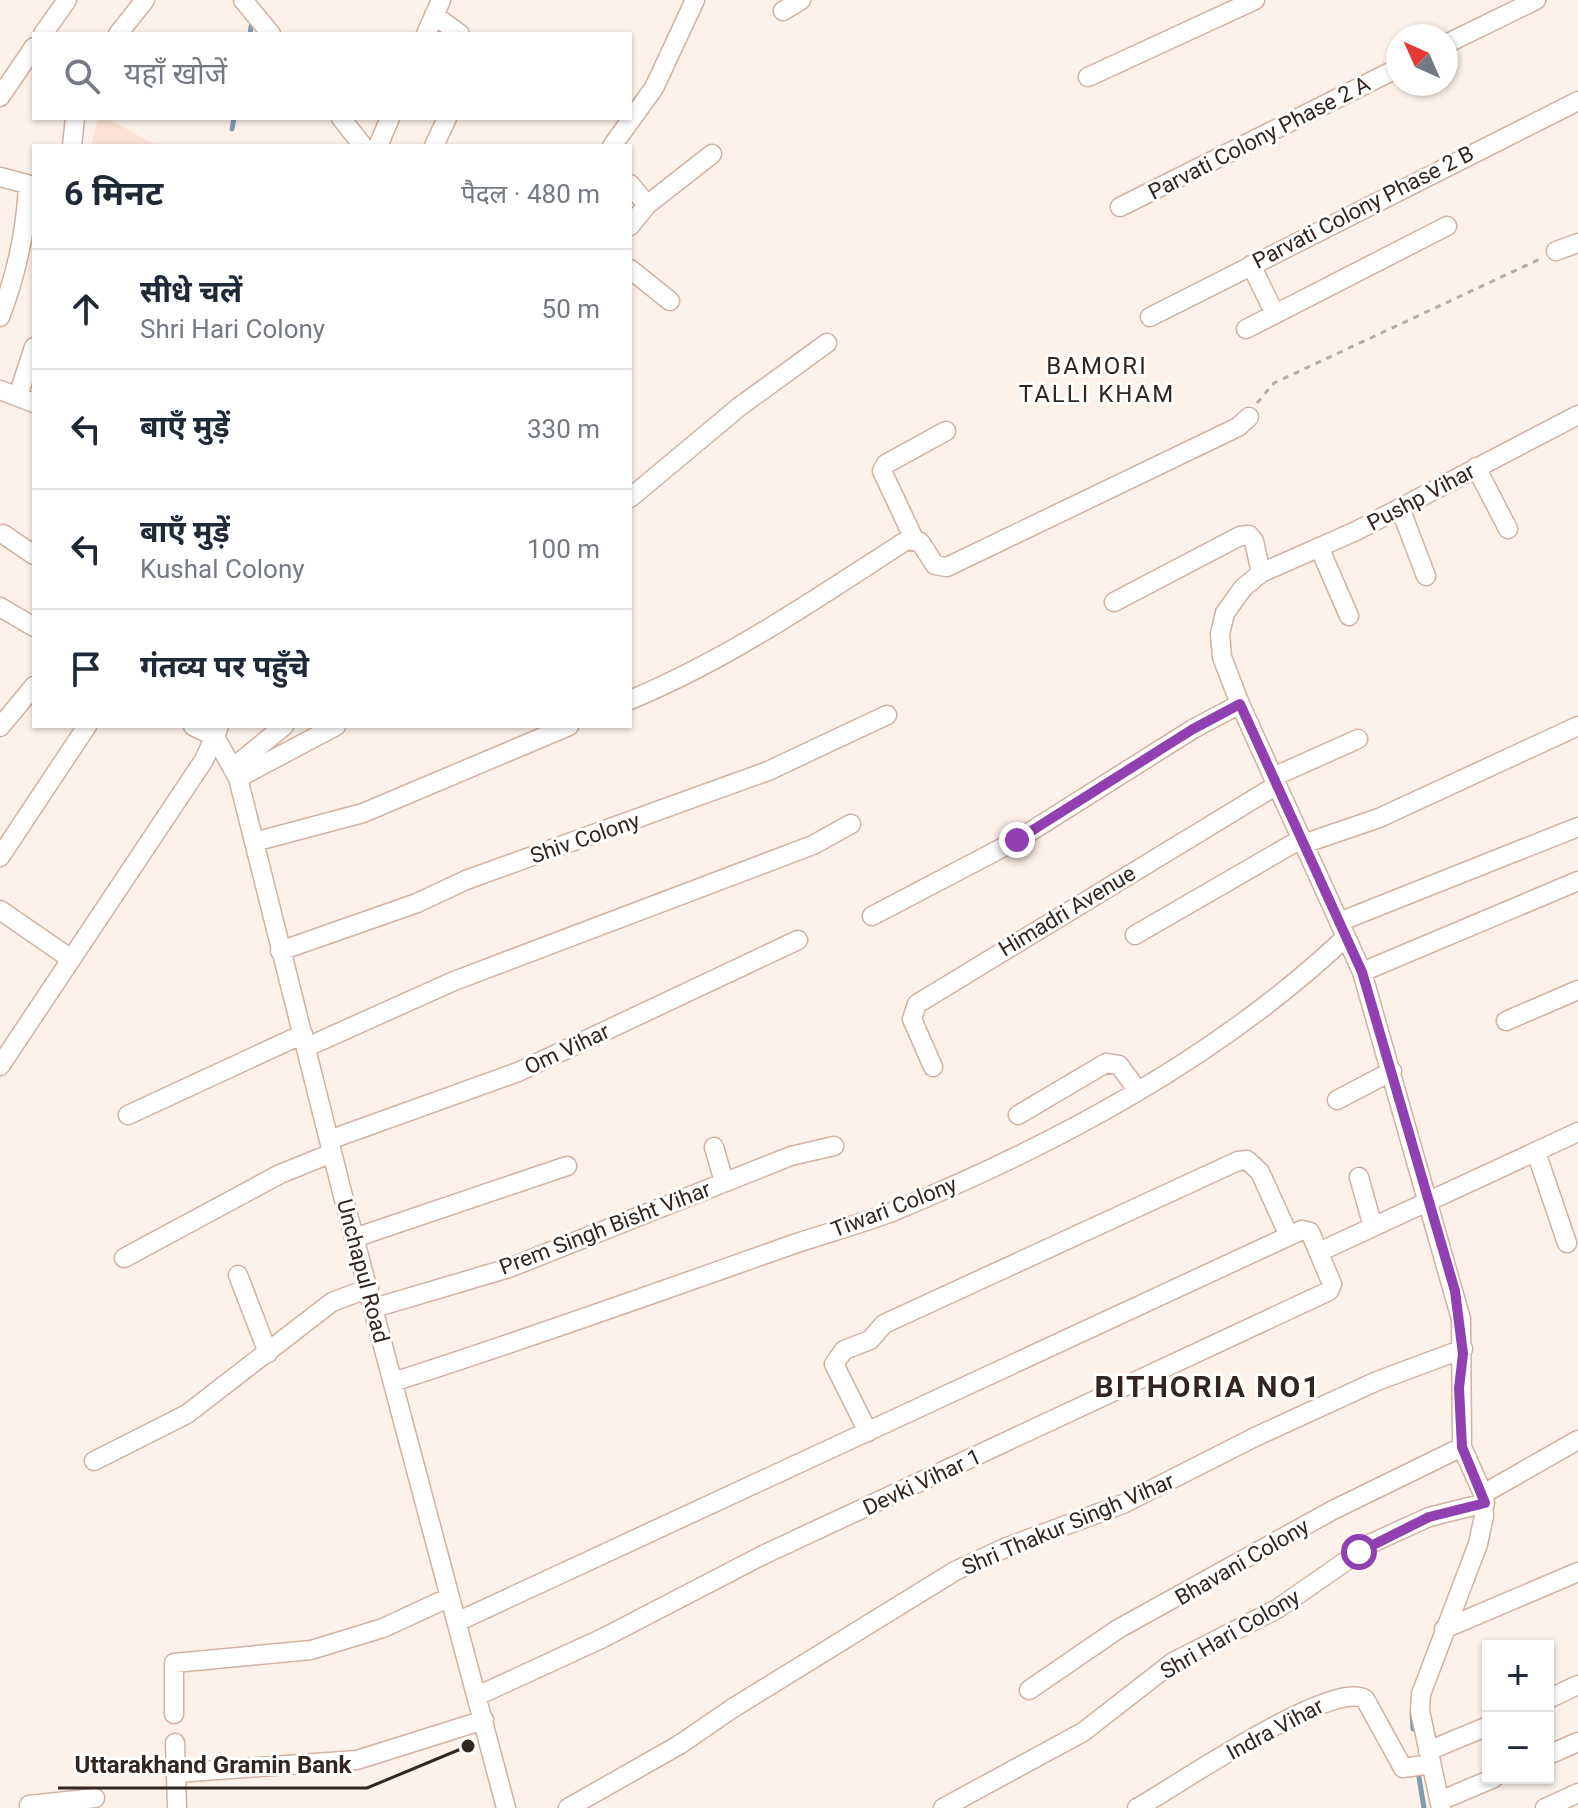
<!DOCTYPE html>
<html lang="hi">
<head>
<meta charset="utf-8">
<style>
	body { margin:0; font-family:Roboto,"Noto Sans Devanagari",sans-serif; background:#f2f2f3; color:#1f2937 }
	.controls { position:absolute; right:24px; bottom:24px; display:grid; overflow:hidden; border-radius:0px; box-shadow:0 2px 6px #0004 }
	.controls button { width:72px; height:72px; display:grid; place-items:center; padding:0; border:0; border-bottom:2px solid #e0e1e3; background:#fff; color:#1f2937; font:40px sans-serif }
	.compass { position:absolute; left:1386px; top:24px; width:72px; height:72px; border-radius:50%; background:#fff; box-shadow:0 2px 6px #0004; rotate:315deg }
	.stop { position:absolute; width:24px; height:24px; margin:-18px; border:6px solid #9040b0; border-radius:50%; background:#fff }
	.stop.end { background:#9040b0; border-color:#fff; box-shadow:0 2px 8px #0008 }
	.list { margin:0; padding:0; list-style:none }
	h2 { display:flex; justify-content:space-between; align-items:center; height:104px; margin:0; padding:0 32px; font-size:34px }
	h2 small { font-size:26px; font-weight:400; color:#747a83 }
	.list li { display:grid; grid-template-columns:52px 1fr auto; gap:24px; align-items:center; box-sizing:border-box; height:120px; padding:0 32px; border-top:2px solid #e0e1e3 }
	.list b { display:block; font-size:30px; white-space:nowrap }
	.list p { margin:0; font-size:26px; white-space:nowrap; color:#747a83 }
	.list em { font-size:26px; font-style:normal; color:#747a83 }
	.icon { flex:none; width:44px; height:44px; fill:none; stroke:currentColor; stroke-width:2; stroke-linecap:round; stroke-linejoin:round }
	.map { position:relative; flex:none; width:1578px; height:1808px; overflow:hidden }
	.search { position:absolute; background:#fff; box-shadow:0 2px 6px #0004; left:32px; top:32px; width:600px; height:88px; display:flex; align-items:center; gap:20px; box-sizing:border-box; padding:0 28px; border-radius:0px; color:#747a83; font-size:30px }
	.panel { position:absolute; background:#fff; box-shadow:0 2px 6px #0004; left:32px; top:144px; width:600px; height:584px; border-radius:0px }
	.map>svg:first-child { display:block }
	.built { fill:#fbe2d5 }
	.lines { fill:none; stroke-linecap:round; stroke-linejoin:round }
	.stream { stroke:#7d9cb2; stroke-width:5 }
	.minor-casing { stroke:#d2b1a1; stroke-width:21 }
	.path { stroke:#b9aca6; stroke-width:3; stroke-dasharray:6 6; stroke-linecap:butt }
	.minor { stroke:#fff; stroke-width:18 }
	.route { stroke:#9040b0; stroke-width:10 }
	.labels { text-anchor:middle; dominant-baseline:central; stroke-width:6; stroke-linejoin:round; paint-order:stroke }
	.street-label { font-size:22px; fill:#332620; stroke:#fff }
	.neighbourhood-label { font-size:24px; letter-spacing:2px; fill:#332620; stroke:#fff }
	.district-label { font-size:30px; font-weight:bold; letter-spacing:2px; fill:#332620; stroke:#fff }
	.leader { fill:none; stroke:#332620; stroke-width:3 }
	.callout-dot { fill:#332620; stroke:#fff; stroke-width:3 }
	.callout-label { font-size:24px; text-anchor:middle; font-weight:bold; fill:#332620; stroke:#fff; stroke-width:6; stroke-linejoin:round; paint-order:stroke }
</style>
</head>
<body>
<div class="map">
<svg width="1578" height="1808" viewBox="0 0 1578 1808">
	<rect width="100%" height="100%" fill="#fef1ea"/>
	<path class="built" d="M98,118H107L157,146H91Z"/>
	<g class="lines">
		<path class="stream" d="M250,34L252,21
			M232,129L234,118
			M1412,1712L1413,1729
			M1418,1771L1424,1808"/>
		<defs>
			<path id="minor" d="M243,0L271,34
				M783,11L801,0
				M434,15L460,34
				M43,34L67,0
				M118,34L145,0
				M426,34L441,0
				M1446,44L1536,0
				M1088,77L1255,0
				M0,97L34,47
				M341,118L363,146
				M72,146L75,118
				M378,146L390,118
				M434,146L447,118
				M612,146L654,88L695,0
				M0,177L34,186
				M630,184L647,205
				M1120,207L1398,68
				M630,226L647,205L712,154
				M1556,251L1578,243
				M1251,265L1275,314
				M630,269L670,301
				M0,317C17,273 26,232 28,185
				M1150,317L1578,101
				M1246,329L1447,226
				M0,390L34,403
				M18,396L34,347
				M1476,467L1508,529
				M630,498L739,407L827,343
				M1400,508L1426,576
				M3,534L34,555
				M914,539L882,471L886,464L946,431
				M1319,547L1349,616
				M1114,602L1240,536L1249,535L1254,541L1261,573
				M0,607L34,627
				M630,700C729,659 817,598 907,540L920,542L935,565L947,567L1238,427L1249,417
				M193,726L215,737L238,778L342,1192L506,1808
				M0,727L34,686
				M235,766L284,726
				M1273,777L1358,739
				M238,778L336,726
				M254,842L363,813L569,726
				M1303,844L1379,818L1578,726
				M0,857L87,726
				M0,910L71,959
				M872,916L1017,840L1193,729L1240,704
				M1339,922L1578,827
				M1135,935L1301,839
				M280,951L417,903L466,880L768,771L887,715
				M1362,972L1578,881
				M1506,1021L1578,990
				M307,1047L454,981L813,845L851,824
				M0,1066L204,760L218,729
				M933,1067L912,1019L917,1004L1277,785
				M1337,1100L1392,1071
				M128,1115L303,1034
				M1018,1115L1106,1063L1119,1065L1138,1091
				M329,1140L518,1072L798,940
				M714,1147L724,1182
				M1536,1152L1567,1243
				M1359,1177L1373,1227
				M354,1238L567,1166
				M1319,1252L1578,1132
				M124,1258L280,1174L332,1153
				M238,1275L268,1353
				M374,1308L509,1268L791,1156L834,1146
				M393,1382C528,1339 661,1291 794,1244C827,1233 860,1224 892,1212C1055,1145 1218,1058 1346,937
				M868,1432L834,1364L844,1350L870,1340L884,1324L1238,1161L1247,1160L1260,1172L1289,1236
				M94,1461L187,1414L332,1302L369,1288
				M1483,1494L1578,1440
				M459,1621L1302,1230L1310,1232L1332,1284L1329,1291L763,1555L603,1638L477,1696
				M1444,1629L1578,1572
				M1029,1690L1118,1629L1333,1510L1462,1447
				M1548,1699L1578,1685
				M174,1714V1663L311,1650L383,1628L450,1597
				M175,1743L177,1808
				M1428,1751L1488,1726
				M1548,1755L1578,1742
				M176,1773L357,1760L484,1720
				M1440,1801L1494,1778
				M29,1805L95,1798
				M568,1808L679,1745L733,1708L955,1571L1007,1547L1123,1504L1255,1437L1377,1381L1463,1349
				M943,1808L1083,1732L1173,1662L1277,1609L1372,1543L1429,1517L1485,1503
				M1137,1808C1175,1787 1331,1679 1365,1699L1403,1768L1431,1764
				M1441,1808L1420,1711L1421,1694L1478,1544L1484,1516L1483,1494L1462,1447L1461,1319L1362,972L1240,704L1222,657L1220,634L1225,613L1243,588L1261,573L1356,531L1578,415
				M1545,1808L1578,1793"/>
		</defs>
		<use href="#minor" class="minor-casing"/>
		<path class="path" d="M1257,403L1274,383L1540,259"/>
		<use href="#minor" class="minor"/>
	</g>
	<g class="lines">
		<path class="route" d="M1017,840L1193,729L1240,704L1362,972L1455,1291L1463,1354L1459,1388L1462,1447L1485,1503L1429,1517L1359,1552"/>
	</g>
	<g class="labels">
		<g class="street-label">
			<text transform="translate(1259 138) rotate(-27)">Parvati Colony Phase 2 A</text>
			<text transform="translate(1363 207) rotate(-27)">Parvati Colony Phase 2 B</text>
			<text transform="translate(1421 497) rotate(-28)">Pushp Vihar</text>
			<text transform="translate(585 838) rotate(-19)">Shiv Colony</text>
			<text transform="translate(1067 911) rotate(-31)">Himadri Avenue</text>
			<text transform="translate(567 1049) rotate(-25)">Om Vihar</text>
			<text transform="translate(894 1207) rotate(-21)">Tiwari Colony</text>
			<text transform="translate(605 1228) rotate(-21)">Prem Singh Bisht Vihar</text>
			<text transform="translate(363 1271) rotate(75)">Unchapul Road</text>
			<text transform="translate(922 1482) rotate(-25)">Devki Vihar 1</text>
			<text transform="translate(1068 1524) rotate(-23)">Shri Thakur Singh Vihar</text>
			<text transform="translate(1242 1562) rotate(-30)">Bhavani Colony</text>
			<text transform="translate(1230 1634) rotate(-30)">Shri Hari Colony</text>
			<text transform="translate(1275 1729) rotate(-28)">Indra Vihar</text>
		</g>
		<g class="neighbourhood-label">
			<text x="1097" y="366">BAMORI<tspan x="1097" dy="28">TALLI KHAM</tspan></text>
		</g>
		<g class="district-label">
			<text x="1208" y="1386">BITHORIA NO1</text>
		</g>
	</g>
	<path class="leader" d="M468 1746L367 1788H58"/>
	<circle class="callout-dot" cx="468" cy="1746" r="8"/>
	<g class="callout-label">
		<text x="213" y="1773">Uttarakhand Gramin Bank</text>
	</g>
</svg>
<div class="controls">
<button>+</button>
<button>−</button>
</div>
<svg class="compass" viewBox="-18 -18 36 36"><path d="M0-13l5 13h-10z" fill="#e53935"/><path d="M0 13l5-13h-10z" fill="#747a83"/></svg>
<div class="stop" style="left:1359px;top:1552px"></div>
<div class="stop end" style="left:1017px;top:840px"></div>
<div class="search"><svg class="icon" aria-label="search" viewBox="0 0 24 24"><circle cx="10" cy="10" r="6"/><path d="M15 15l6 6"/></svg>यहाँ खोजें</div>
<section class="panel">
<h2>6 मिनट<small>पैदल · 480 m</small></h2>
<ul class="list">
<li><svg class="icon" aria-label="ahead" viewBox="0 0 24 24"><path d="M12 20V5M6 11l6-6 6 6"/></svg><div><b>सीधे चलें</b><p>Shri Hari Colony</p></div><em>50 m</em></li>
<li><svg class="icon" aria-label="left" viewBox="0 0 24 24"><path d="M17 20v-9H6M10 6l-5 5 5 5"/></svg><div><b>बाएँ मुड़ें</b></div><em>330 m</em></li>
<li><svg class="icon" aria-label="left" viewBox="0 0 24 24"><path d="M17 20v-9H6M10 6l-5 5 5 5"/></svg><div><b>बाएँ मुड़ें</b><p>Kushal Colony</p></div><em>100 m</em></li>
<li><svg class="icon" aria-label="arrive" viewBox="0 0 24 24"><path d="M6 21V4h12l-3 4 3 4H6"/></svg><div><b>गंतव्य पर पहुँचे</b></div></li>
</ul>
</section>
</div>
</body>
</html>
